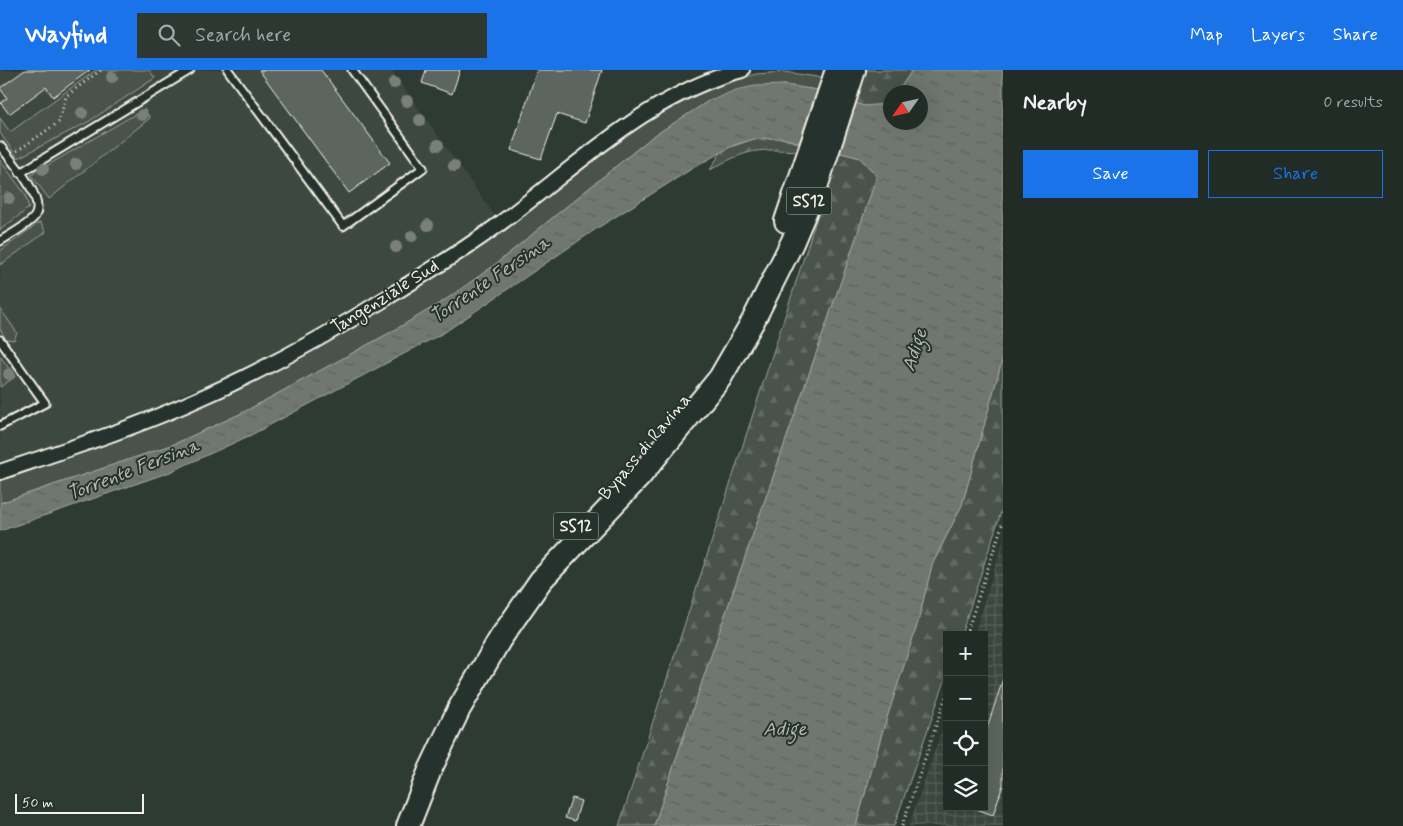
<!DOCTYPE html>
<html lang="en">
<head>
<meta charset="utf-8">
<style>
	body { margin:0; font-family:Mynerve,sans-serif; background:#2e3833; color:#f1f3f6 }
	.controls { position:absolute; right:15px; bottom:15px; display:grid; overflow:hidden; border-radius:0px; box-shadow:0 5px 20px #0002 }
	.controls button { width:45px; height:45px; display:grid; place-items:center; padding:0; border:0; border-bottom:1px solid #3f4844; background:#222c27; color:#f1f3f6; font:25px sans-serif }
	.compass { position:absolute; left:883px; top:15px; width:45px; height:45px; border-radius:50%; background:#222c27; box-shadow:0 5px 20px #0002; rotate:236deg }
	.scale { position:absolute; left:15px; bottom:12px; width:129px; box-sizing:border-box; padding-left:5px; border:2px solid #f4f1e8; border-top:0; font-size:14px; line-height:18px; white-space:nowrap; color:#f4f1e8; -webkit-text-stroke:4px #26332d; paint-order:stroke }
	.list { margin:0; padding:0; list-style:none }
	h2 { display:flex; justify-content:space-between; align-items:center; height:65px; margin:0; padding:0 20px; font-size:21px }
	h2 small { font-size:16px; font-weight:400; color:#a2a7a7 }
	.actions { display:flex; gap:10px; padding:15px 20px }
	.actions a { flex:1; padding:11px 0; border:1px solid #1a73e8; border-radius:0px; text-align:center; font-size:18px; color:#1a73e8 }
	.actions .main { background:#1a73e8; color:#fff }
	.icon { flex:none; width:28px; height:28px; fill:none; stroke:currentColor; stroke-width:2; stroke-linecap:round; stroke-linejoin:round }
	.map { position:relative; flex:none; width:1003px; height:756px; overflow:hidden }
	header { display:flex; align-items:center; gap:30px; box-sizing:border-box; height:70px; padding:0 25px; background:#1a73e8; color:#fff }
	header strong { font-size:24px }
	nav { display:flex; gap:28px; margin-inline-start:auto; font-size:18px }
	.search { width:350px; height:45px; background:#2e3833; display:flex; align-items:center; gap:12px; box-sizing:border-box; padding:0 18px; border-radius:0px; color:#a2a7a7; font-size:19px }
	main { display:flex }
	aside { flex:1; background:#222c27 }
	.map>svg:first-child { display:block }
	.built { fill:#3c4841 }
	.industrial { fill:url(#industrial-grid) }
	.green { fill:#48524c; stroke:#9ea29a }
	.forest { fill:url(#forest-firs); stroke:#9ea29a }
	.water { fill:url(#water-ripples); stroke:#a4a8a0 }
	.building { fill:#5c655e; stroke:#f4f1e8 }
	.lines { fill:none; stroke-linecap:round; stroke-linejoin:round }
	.service-casing { stroke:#f4f1e8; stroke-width:11 }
	.minor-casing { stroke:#f4f1e8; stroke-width:18 }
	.trunk-casing { stroke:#f4f1e8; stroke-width:26 }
	.path { stroke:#f4f1e8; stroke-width:3; stroke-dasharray:1 4; stroke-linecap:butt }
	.service { stroke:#26332d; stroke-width:7 }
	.minor { stroke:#26332d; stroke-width:14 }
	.trunk { stroke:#26332d; stroke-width:22 }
	.tree { fill:#7a8079 }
	.labels { text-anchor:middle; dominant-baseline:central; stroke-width:4; stroke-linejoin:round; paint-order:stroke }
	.shield { fill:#26332d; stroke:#b6b8b0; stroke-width:1 }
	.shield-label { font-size:16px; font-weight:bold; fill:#f4f1e8 }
	.street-label { font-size:18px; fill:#f4f1e8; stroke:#26332d }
	.water-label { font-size:19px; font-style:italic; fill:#b8bab2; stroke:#26332d }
</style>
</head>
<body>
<header>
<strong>Wayfind</strong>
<div class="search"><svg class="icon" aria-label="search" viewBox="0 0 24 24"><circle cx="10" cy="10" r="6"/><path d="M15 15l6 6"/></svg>Search here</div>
<nav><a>Map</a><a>Layers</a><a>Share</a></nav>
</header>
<main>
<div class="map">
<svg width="1003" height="756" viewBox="0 0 1003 756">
	<defs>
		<pattern id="industrial-grid" width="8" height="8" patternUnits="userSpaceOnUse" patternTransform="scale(1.25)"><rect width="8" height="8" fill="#3c4841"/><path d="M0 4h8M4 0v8" fill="none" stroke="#59635c"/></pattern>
		<pattern id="forest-firs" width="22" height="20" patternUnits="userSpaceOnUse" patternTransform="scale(1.25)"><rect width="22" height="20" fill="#48524c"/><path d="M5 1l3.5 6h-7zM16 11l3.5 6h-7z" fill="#636b66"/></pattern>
		<pattern id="water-ripples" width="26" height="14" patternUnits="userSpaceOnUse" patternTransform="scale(1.25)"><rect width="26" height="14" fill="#6f7770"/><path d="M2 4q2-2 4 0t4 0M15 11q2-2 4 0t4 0" fill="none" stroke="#5c605b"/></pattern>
	</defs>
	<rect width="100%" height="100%" fill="#2e3b34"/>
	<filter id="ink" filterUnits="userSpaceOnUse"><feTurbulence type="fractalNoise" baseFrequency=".02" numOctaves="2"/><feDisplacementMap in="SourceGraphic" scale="10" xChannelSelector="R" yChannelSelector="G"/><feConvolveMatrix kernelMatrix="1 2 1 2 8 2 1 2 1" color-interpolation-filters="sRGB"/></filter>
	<g filter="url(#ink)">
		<path class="built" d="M0,0H391L497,149L386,223L279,285L201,321L194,319L111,358L0,394Z"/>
		<path class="industrial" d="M1003,472V756H909L947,645V737H984V565H974Z"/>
		<path class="green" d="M96,0H149L155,8L88,52L18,88L0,63V48L10,62Z
			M785,2L823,8L817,20L784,15L707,32L652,67L492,197L446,230L393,261L242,343L172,375L0,433V407L228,320L506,153L642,54L699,24L728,12L756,4Z
			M144,39L150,48L49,129L31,105Z
			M0,90L25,124L29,138L0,160Z
			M40,152L46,162L0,195V181Z
			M0,238L17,263L14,270L6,269L0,259Z
			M0,286L15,307L0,317Z"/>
		<path class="forest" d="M864,0H912L898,22H891L890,34L864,36L856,34Z
			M769,67L782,68L801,74V81C757,79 749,78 710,100L722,80L754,69Z
			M840,82L860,88L877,106C804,323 725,538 654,756H619L835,92Z
			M1003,287V436L961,565H947V605L894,756H856L882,663L918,552L932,495L962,435Z"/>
		<path class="water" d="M912,0H1003V287L962,435L932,495L918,552L882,663L856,756H654C725,538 804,323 877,106L860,88L782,68L754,69L734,75L693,98L596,159L445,262L251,365L170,402L0,461V433L172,375L242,343L393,261L445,230L492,197L652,67L707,32L736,20L755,16L784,15L817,20L864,36L890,34L891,52H921V22H898Z"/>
		<path class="building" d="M25,0H90L53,27L46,17L9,44L1,33L7,28L0,18Z
			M259,0H321L390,93L349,123Z
			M426,0H460L452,24L422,13Z
			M537,0H602L585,53L557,44L541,89L511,80Z
			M1003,609V715L993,745L971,737H984V667Z
			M572,728L581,731L575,751L565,748Z"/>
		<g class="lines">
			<defs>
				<path id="service" d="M228,0L343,156L423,98L352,0
					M0,76C11,90 46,128 35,146C30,154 8,166 0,171
					M20,103L190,0
					M0,270L45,333L0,356"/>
				<path id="minor" d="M0,402C62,381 125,361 185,335C255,305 323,268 388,227C426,203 466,179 502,152C577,96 649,24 742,0"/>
				<path id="trunk" d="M786,151L837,0
					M408,756L430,700L459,639L500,569L541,510L639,407L720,308L753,251L792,173L817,114L854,0"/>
			</defs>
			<use href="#service" class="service-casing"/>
			<use href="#minor" class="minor-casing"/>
			<use href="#trunk" class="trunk-casing"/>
			<path class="path" d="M17,81L59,52L66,26L101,0
				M966,565L1003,452
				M902,756L947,623"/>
			<use href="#service" class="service"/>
			<use href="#minor" class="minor"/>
			<use href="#trunk" class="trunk"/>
		</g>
		<g class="tree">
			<circle cx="112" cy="7" r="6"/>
			<circle cx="394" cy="13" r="6"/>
			<circle cx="407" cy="31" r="6"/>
			<circle cx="82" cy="43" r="6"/>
			<circle cx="142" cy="45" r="6"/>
			<circle cx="420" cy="50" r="6"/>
			<circle cx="438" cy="75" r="6"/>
			<circle cx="76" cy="94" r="6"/>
			<circle cx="454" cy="96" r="6"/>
			<circle cx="43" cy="99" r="6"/>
			<circle cx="9" cy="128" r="6"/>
			<circle cx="428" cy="155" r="6"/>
			<circle cx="412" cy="166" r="6"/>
			<circle cx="396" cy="177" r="6"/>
			<circle cx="9" cy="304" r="6"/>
		</g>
	</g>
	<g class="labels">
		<g class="shield">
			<rect x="786.5" y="117.5" width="45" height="27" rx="4"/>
			<rect x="553.5" y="442.5" width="45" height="27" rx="4"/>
		</g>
		<g class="shield-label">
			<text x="809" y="131">SS12</text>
			<text x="576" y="456">SS12</text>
		</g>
		<g class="street-label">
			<text transform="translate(385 227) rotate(-32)">Tangenziale Sud</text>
			<text transform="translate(645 377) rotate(-50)">Bypass di Ravina</text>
		</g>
		<g class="water-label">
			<text transform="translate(490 210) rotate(-34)">Torrente Fersina</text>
			<text transform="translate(915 280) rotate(-72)">Adige</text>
			<text transform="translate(133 400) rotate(-21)">Torrente Fersina</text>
			<text x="785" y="659">Adige</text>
		</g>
	</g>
</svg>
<div class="controls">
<button>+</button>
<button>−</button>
<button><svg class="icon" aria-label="locate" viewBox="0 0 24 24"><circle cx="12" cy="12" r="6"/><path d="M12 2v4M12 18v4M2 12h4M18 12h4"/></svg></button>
<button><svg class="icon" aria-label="layers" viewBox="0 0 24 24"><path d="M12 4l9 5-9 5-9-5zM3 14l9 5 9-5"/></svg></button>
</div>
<svg class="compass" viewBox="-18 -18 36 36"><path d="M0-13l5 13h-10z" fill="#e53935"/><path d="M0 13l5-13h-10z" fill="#a2a7a7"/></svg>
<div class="scale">50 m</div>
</div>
<aside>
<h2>Nearby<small>0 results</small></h2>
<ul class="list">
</ul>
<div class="actions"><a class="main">Save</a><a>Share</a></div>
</aside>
</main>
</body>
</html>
